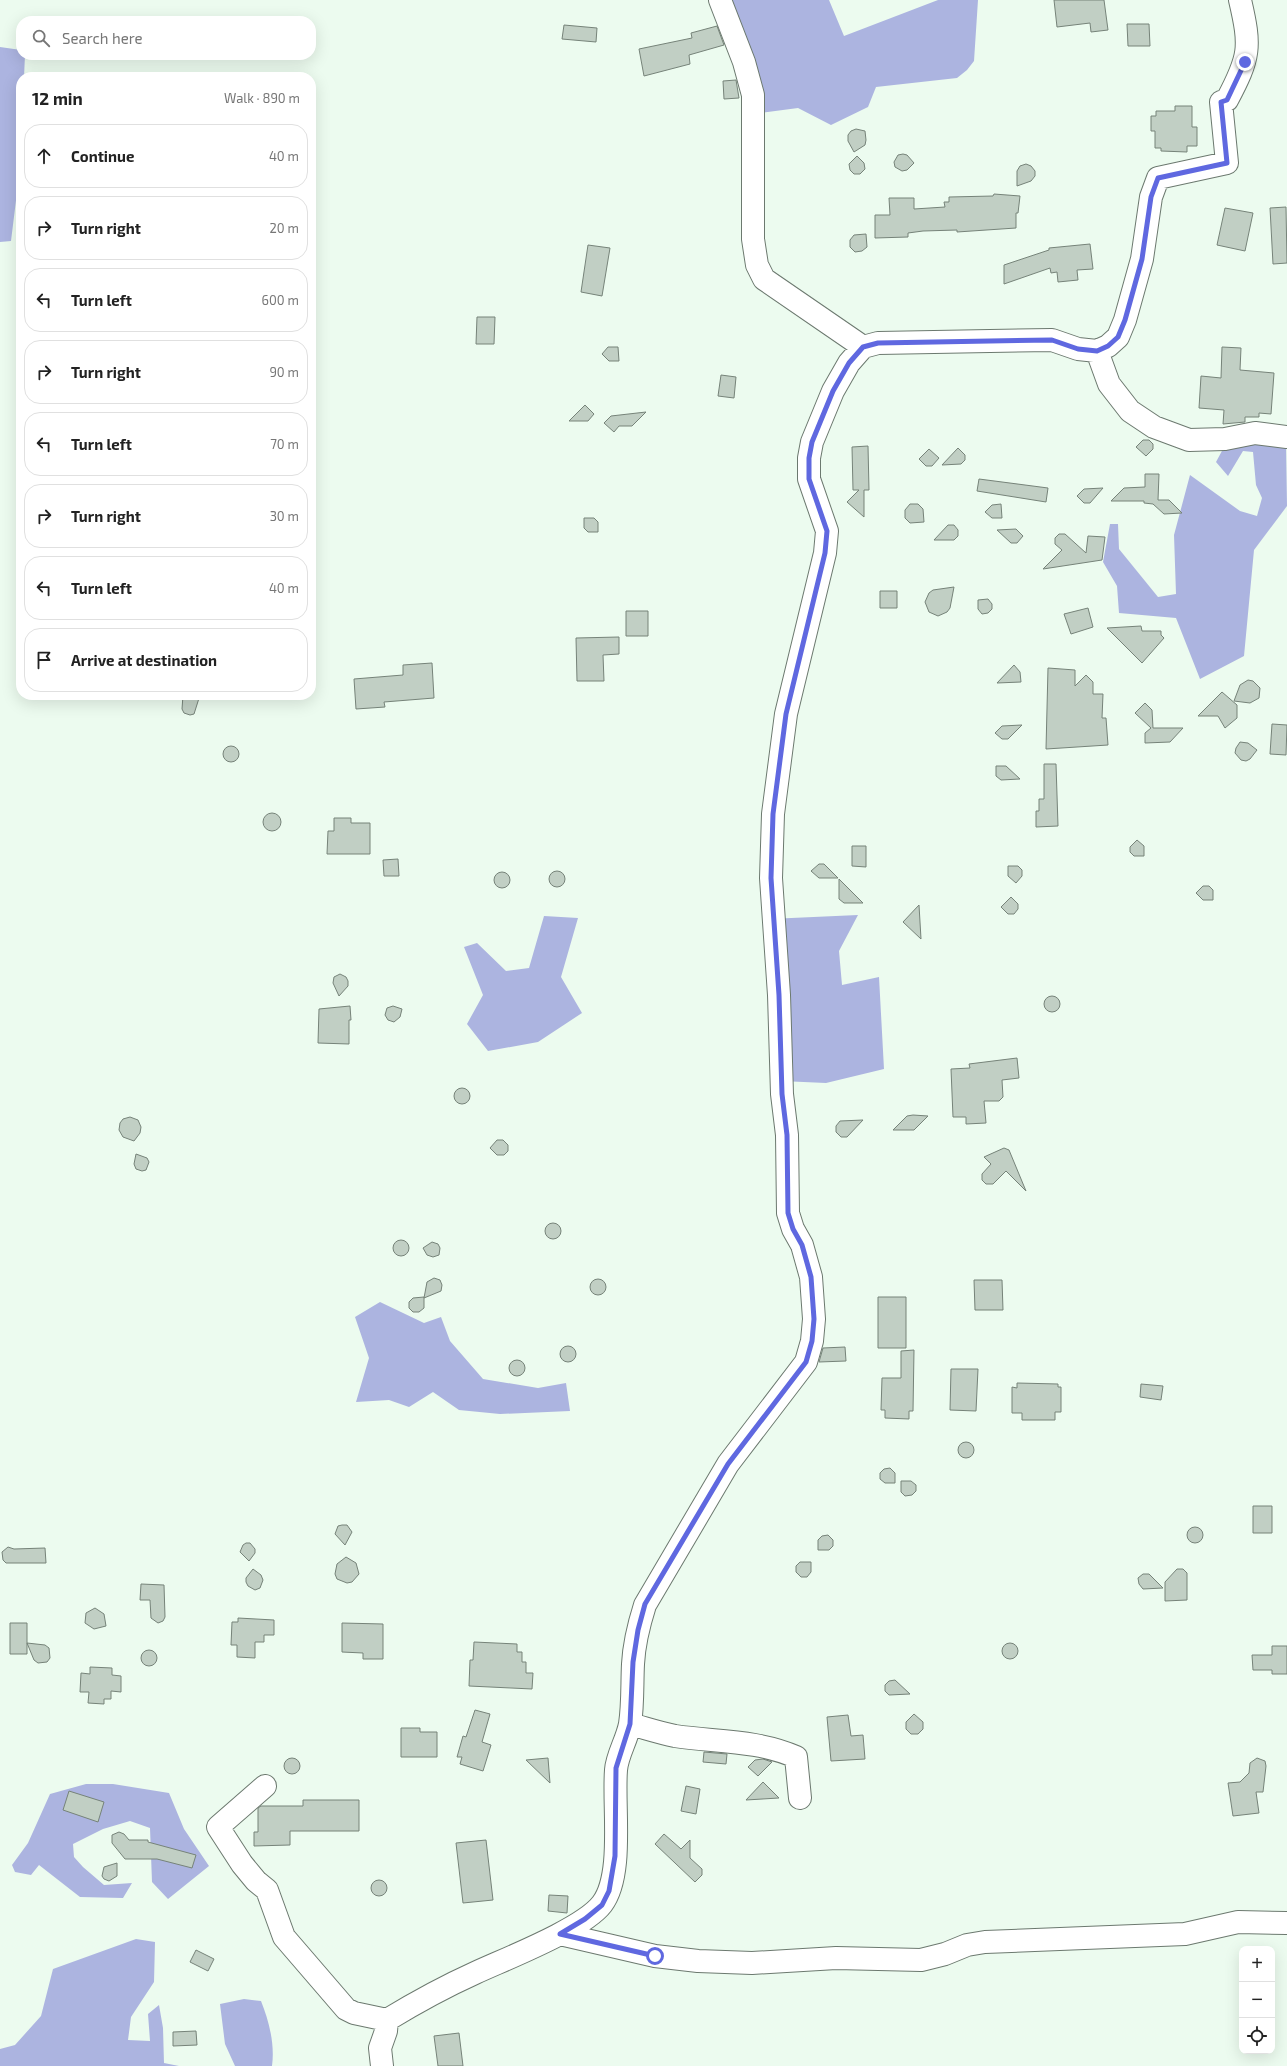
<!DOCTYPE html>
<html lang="en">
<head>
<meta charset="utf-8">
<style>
	body { margin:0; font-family:"Exo 2",sans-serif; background:#f2f2f2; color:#222 }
	.controls { position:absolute; right:12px; bottom:12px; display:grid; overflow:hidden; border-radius:8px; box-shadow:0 4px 16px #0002 }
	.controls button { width:36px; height:36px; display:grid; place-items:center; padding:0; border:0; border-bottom:1px solid #e0e0e0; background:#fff; color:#222; font:20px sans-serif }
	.stop { position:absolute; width:12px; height:12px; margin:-9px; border:3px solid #5f68e0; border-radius:50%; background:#fff }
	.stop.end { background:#5f68e0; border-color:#fff; box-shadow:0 1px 4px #0008 }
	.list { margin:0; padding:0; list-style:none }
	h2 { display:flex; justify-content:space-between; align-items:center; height:52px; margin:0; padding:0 16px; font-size:17px }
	h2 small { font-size:13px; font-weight:400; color:#767676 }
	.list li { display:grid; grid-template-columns:26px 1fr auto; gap:12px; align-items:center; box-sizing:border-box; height:64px; margin:0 8px 8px; padding:0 8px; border:1px solid #e0e0e0; border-radius:16px }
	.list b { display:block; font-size:15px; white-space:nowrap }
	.list em { font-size:13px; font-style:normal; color:#767676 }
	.icon { flex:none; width:22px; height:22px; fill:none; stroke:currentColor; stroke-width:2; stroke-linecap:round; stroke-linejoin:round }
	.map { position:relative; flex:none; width:1287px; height:2066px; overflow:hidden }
	.search { position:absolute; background:#fff; box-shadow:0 4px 16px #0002; left:16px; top:16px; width:300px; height:44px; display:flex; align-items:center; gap:10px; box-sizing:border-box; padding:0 14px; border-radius:16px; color:#767676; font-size:15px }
	.panel { position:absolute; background:#fff; box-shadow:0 4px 16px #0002; left:16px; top:72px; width:300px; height:628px; border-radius:16px }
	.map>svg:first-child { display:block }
	.forest { fill:#acb4e0 }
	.building { fill:#c1cfc4; stroke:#768379 }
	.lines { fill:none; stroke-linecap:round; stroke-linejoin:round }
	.minor-casing { stroke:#6c796f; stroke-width:24 }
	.minor { stroke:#fff; stroke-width:22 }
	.route { stroke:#5f68e0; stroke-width:5 }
</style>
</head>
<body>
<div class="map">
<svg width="1287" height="2066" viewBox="0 0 1287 2066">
	<rect width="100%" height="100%" fill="#ecfbef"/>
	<path class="forest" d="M722,0H829L844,36L938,0H978L974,61L967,70L957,78L876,87L868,107L831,125L798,108L761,113Z
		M0,47L21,50V55H25L24,77H21V160L11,241L0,242Z
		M1234,443L1286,444L1287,506L1254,550L1244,656L1200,679L1176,618L1119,613L1117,586L1103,562L1110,524H1118L1119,549L1158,597L1176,594L1174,535L1190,475L1240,511L1257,516L1262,498L1256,485L1253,452L1243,451L1228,476L1216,462L1223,449Z
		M858,915L839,951L842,985L879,977L884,1069L826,1083L781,1081L769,919Z
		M544,916L578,918L561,977L582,1013L538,1042L488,1051L467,1024L483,995L464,947L477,943L506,971L529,968Z
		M380,1302L424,1323L441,1317L450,1341L483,1379L538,1388L566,1383L570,1411L500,1414L459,1410L433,1392L409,1407L389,1400L356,1402L369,1358L355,1317Z
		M86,1784H113L169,1793L184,1829L209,1866L168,1899L152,1882L150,1828L130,1821L103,1829L73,1844L74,1857L83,1867L104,1885L132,1883L123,1898L80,1897L39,1865L31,1875L15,1872L12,1865L28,1843L50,1794Z
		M136,1939L155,1942L154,1982L131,2017L128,2040L150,2041L148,2014L159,2005L163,2028L164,2063L179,2066H0V2049L15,2045L41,2016L53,1969Z
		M244,1999L261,2001C269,2021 275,2044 272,2066H235L225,2044L220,2004Z"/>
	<path class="building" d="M1054,0H1104L1108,30L1091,32L1090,23L1057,27Z
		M1127,24H1149L1150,46H1128Z
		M564,25L597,28L596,42L562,39Z
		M717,26L724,45L689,55L690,64L644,76L639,49L692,38L691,33Z
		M736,80L739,98L724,99L723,81Z
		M1175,106H1192V127H1197V146H1187V152L1161,151V148H1155V131H1151V116H1156V111H1175Z
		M856,129L865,131L866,140L865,145L854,152L848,141V135L851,131Z
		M903,154L907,155L914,163L907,170L902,171L895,167L894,162L898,155Z
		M857,156L864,163L865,169L860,174H854L850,170L849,164Z
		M1026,164L1031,166L1035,171V176L1031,181L1017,186V171L1020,166Z
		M994,194L1020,196L1018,213H1016V228L957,232V230L923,231L908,233V237L875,238V215H890L889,198H914V209L945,207L944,202H949V197L993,196Z
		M1286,207L1287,263L1273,264L1270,208Z
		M1225,208L1253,213L1245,251L1217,245Z
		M866,234L867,247L862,251L855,252L850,247V240L854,235Z
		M1090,244L1093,269L1077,270L1078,280L1058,282L1057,272L1051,273L1050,268L1004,284V265L1049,250V248Z
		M588,245L610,248L602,296L581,292Z
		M477,317H495L494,344H476Z
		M608,347H618L619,361H609L602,354Z
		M1222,347L1241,348L1240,370L1274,373L1271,414L1259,413V417H1245V422L1223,424L1224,410L1199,408L1201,376L1221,378Z
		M721,375L736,377L734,398L718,396Z
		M585,405L594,414L588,421H569Z
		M646,412L632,426H619L614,432L604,423L611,416Z
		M1143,440H1149L1153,444V449L1146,456L1136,447Z
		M868,446L869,490H864V517L847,502L859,490H853L852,447Z
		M958,448L965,455V460L961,464L942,465Z
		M929,449L939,458L932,466H926L919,459Z
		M1145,474H1159L1158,500H1169L1182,513L1164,514L1153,504L1144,503V501H1111L1124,488L1145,487Z
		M979,479L1048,488L1046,502L977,491Z
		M1103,488L1090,503H1084L1077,496L1084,489Z
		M910,504H918L923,509L924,522L910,523L905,518V510Z
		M1001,504L1002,518H992L985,512L992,505Z
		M584,518H594L598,522V532H588L584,528Z
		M948,525H954L958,530V536L954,540H934Z
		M1016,529L1023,536L1017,543H1011L997,530Z
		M1059,534H1065L1086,553L1088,536L1105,537L1102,560L1043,569L1062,550L1055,544V538Z
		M954,587L950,608L947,612L938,616L929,612L925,602L929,593L933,590Z
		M880,591H897V608H880Z
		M988,599L992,604V609L988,613L982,614L978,609V600Z
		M1088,608L1093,627L1071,634L1064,614Z
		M626,611H648V636H626Z
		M1141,626L1142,631H1161V635L1164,638L1142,663L1107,628Z
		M619,637V654L603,655L604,681H577L576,638Z
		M432,663L434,698L384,702L385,707L356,709L354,679L403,675V665Z
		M1014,665L1020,672L1021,682L997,683Z
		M1048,668L1075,670V686L1086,675L1093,682V694H1103L1102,718H1106L1108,745L1046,749Z
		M1248,680L1253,681L1260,688L1259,698L1250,703L1234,701L1240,685Z
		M1222,692L1237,705V718L1225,728L1218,716H1198Z
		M183,695H200L194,714L190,715L184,713L182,709Z
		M1145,703L1152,710L1153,728H1183L1170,742L1145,743V733L1151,728L1135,713Z
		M1272,724L1287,725L1286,755L1270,754Z
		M1022,725L1008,739H1002L995,733L1002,726Z
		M1240,742L1248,743L1257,750L1250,759L1246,761L1241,760L1235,753L1236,748Z
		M223 754a8 8 0 1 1 16 0a8 8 0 1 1-16 0Z
		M1044,764H1056L1058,826L1036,827V811H1039V799H1044Z
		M996,766H1006L1020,779L1001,780L996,776Z
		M263 822a9 9 0 1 1 18 0a9 9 0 1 1-18 0Z
		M334,818H351V823H370V854H327L328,831H334Z
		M1137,840L1144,846V856H1134L1130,852V847Z
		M852,846H866V867L852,866Z
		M398,859L399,876H384L383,860Z
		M819,864H824L838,878H819L811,871Z
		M1008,866H1018L1022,870V876L1016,883L1008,876Z
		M549 879a8 8 0 1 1 16 0a8 8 0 1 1-16 0Z
		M494 880a8 8 0 1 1 16 0a8 8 0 1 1-16 0Z
		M839,879L863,903H844L839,899Z
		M1203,886H1209L1213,890V900H1203L1196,893Z
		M1011,897L1018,904V909L1014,914H1008L1001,907Z
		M919,905L921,939L903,922Z
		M340,974L346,977L348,981V986L339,996L333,983L334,977Z
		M1044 1004a8 8 0 1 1 16 0a8 8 0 1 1-16 0Z
		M350,1006L351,1020H349V1044L318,1043L319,1009Z
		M393,1006L402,1009L400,1017L394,1022L388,1020L385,1015L387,1008Z
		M1017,1058L1019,1078L1002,1080L1003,1097L999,1101H984L986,1123L966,1124V1117H953L951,1069L970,1068L969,1064Z
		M454 1096a8 8 0 1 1 16 0a8 8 0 1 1-16 0Z
		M907,1116L913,1115L928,1116L914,1130H893Z
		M130,1117L138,1120L141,1127L140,1133L134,1141L123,1137L119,1130L120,1123L123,1119Z
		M863,1120L847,1137H841L836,1132V1126L840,1121Z
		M497,1140H503L508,1145V1151L504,1155H497L490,1148Z
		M1004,1148L1009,1150L1026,1191L1006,1171L993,1184H986L982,1180V1174L991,1164L984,1157Z
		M136,1154L147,1158L149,1162L146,1170L142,1171L136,1169L134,1164Z
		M545 1231a8 8 0 1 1 16 0a8 8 0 1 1-16 0Z
		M393 1248a8 8 0 1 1 16 0a8 8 0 1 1-16 0Z
		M432,1242L438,1244L440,1248L439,1255L433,1257L427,1255L423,1248Z
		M434,1278L440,1280L442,1285L441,1291L424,1298L427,1282Z
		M590 1287a8 8 0 1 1 16 0a8 8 0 1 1-16 0Z
		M974,1280H1002L1003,1310H975Z
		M424,1297V1308L419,1312H413L409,1308V1302L413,1298Z
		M878,1297H906V1348H878Z
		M560 1354a8 8 0 1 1 16 0a8 8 0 1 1-16 0Z
		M845,1347L846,1361L819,1362L823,1348Z
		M914,1350L913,1411H909V1419L885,1418V1410H881L882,1378H901V1351Z
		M509 1368a8 8 0 1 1 16 0a8 8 0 1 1-16 0Z
		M951,1369H978L976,1411L950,1410Z
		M1017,1383L1058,1384V1387H1061V1412H1055V1420H1022V1413H1012V1387L1017,1388Z
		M1141,1384L1163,1386L1161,1400L1140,1397Z
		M958 1450a8 8 0 1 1 16 0a8 8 0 1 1-16 0Z
		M890,1468L895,1473V1483H885L880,1479V1473L884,1469Z
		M901,1481H911L916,1485V1491L912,1495L905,1496L901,1492Z
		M1253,1506H1272V1533H1253Z
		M342,1525H347L352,1532L345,1545L335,1534L338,1526Z
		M1187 1535a8 8 0 1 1 16 0a8 8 0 1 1-16 0Z
		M828,1535L833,1540V1546L829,1550H818V1540L822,1536Z
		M246,1543H250L255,1549V1553L249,1561L240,1552L243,1545Z
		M8,1547L14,1549L45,1548L46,1563H6L3,1560L2,1552Z
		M346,1557L356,1563L359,1574L352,1582L347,1583L337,1579L335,1574L337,1564Z
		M800,1562H811V1572L807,1577H801L796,1572V1566Z
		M253,1569L261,1575L263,1580L260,1588L255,1590L248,1586L246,1582V1578Z
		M1177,1569H1183L1187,1573V1600L1165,1601V1582Z
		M1143,1574H1149L1163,1588L1143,1589L1139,1584L1138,1578Z
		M141,1584L164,1585L165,1617L163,1621L158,1623L151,1618L150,1600H140Z
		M95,1608L104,1614L106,1626L94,1629L85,1623L86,1613Z
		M238,1618L274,1620V1635H264V1642H255V1658L237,1657V1645H231L232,1622H238Z
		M10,1623H27V1654H10Z
		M342,1623L383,1624V1659H363V1653L342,1652Z
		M474,1642L517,1644V1652H522V1662H526V1673H533L532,1689L469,1686L470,1660H473Z
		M27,1643L45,1645L49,1648L50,1658L47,1662L38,1663L34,1660Z
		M1002 1651a8 8 0 1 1 16 0a8 8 0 1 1-16 0Z
		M1272,1646H1287V1674H1272V1670H1253L1252,1655H1272Z
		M141 1658a8 8 0 1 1 16 0a8 8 0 1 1-16 0Z
		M90,1667L112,1668V1675L121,1676V1692L111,1691V1699H104V1704L88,1703L89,1692H80L81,1673L90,1674Z
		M895,1680L910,1694L889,1695L885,1691V1685L889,1681Z
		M475,1710L490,1714L482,1742L491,1745L483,1771L460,1764L462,1757H457L463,1736L466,1737Z
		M914,1714L923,1722V1729L918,1734H911L906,1729V1722Z
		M848,1715L851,1736L863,1735L865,1759L831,1761L827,1717Z
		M401,1728H420V1732H437V1757H401Z
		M704,1752L727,1754L726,1764L703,1762Z
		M548,1758L550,1783L526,1760Z
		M1257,1758L1265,1761L1266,1766L1263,1792H1256L1259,1813L1233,1816L1228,1783L1240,1782L1249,1773L1250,1763Z
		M284 1766a8 8 0 1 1 16 0a8 8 0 1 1-16 0Z
		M763,1759L772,1762L758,1776L748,1767L755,1760Z
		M763,1782L779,1798L746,1800Z
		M686,1786L700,1789L696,1814L681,1811Z
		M69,1791L104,1802L98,1822L63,1810Z
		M303,1800H359V1831H290V1845L254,1846V1832H258V1808L261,1806H303Z
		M119,1832L124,1834L129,1840H148V1842L196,1855L192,1868L157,1859H125L112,1843V1835Z
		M664,1834L681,1849L690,1840V1858L702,1869V1875L695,1882L655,1844Z
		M486,1840L493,1900L463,1903L456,1843Z
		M117,1863V1876L109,1881L104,1879L102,1876L104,1867Z
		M371 1888a8 8 0 1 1 16 0a8 8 0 1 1-16 0Z
		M549,1895L568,1896L567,1913L548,1911Z
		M196,1950L214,1959L208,1971L190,1962Z
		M196,2031L197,2045L173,2046V2032Z
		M459,2033L463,2066H438L434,2036Z"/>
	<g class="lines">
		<defs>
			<path id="minor" d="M720,0L744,62L753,95V239L757,265L764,279L863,347
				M1097,351L1109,384L1130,411L1154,427L1189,440L1225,439L1255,433L1287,437
				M630,1724C645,1728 660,1733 675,1736C715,1742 758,1740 796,1757L800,1798
				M265,1786L218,1827L242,1864L256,1881L267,1890L284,1937L346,2009L354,2013L387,2020
				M560,1934L655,1956L698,1961L752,1963L836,1958L921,1960L945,1954L967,1945L985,1942L1185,1934L1238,1922L1287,1923
				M382,2066L380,2048L386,2031L387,2020C415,2003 444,1987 475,1973C505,1959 583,1929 602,1904C624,1875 613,1807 616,1770C617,1755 627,1740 630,1724C633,1705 632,1683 633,1664C634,1644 639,1624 645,1605L728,1464L806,1362L812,1341L814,1319L811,1277L802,1245L793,1229L788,1213L787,1135L782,1094L779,995L771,878L773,814L786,714L825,553L827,531L809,479V458L812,442L833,391L849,363L863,347L878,343L1052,340L1078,349L1097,351L1108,346L1118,337L1125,320L1142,259L1151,197L1158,178L1227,163L1221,102L1227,100C1250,57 1251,47 1240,0"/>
		</defs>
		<use href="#minor" class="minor-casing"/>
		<use href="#minor" class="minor"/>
	</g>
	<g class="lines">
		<path class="route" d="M655,1956L560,1934L585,1919L602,1905L609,1891L615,1856L616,1768L630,1724L633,1662L638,1630L645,1604L728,1464L806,1362L812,1341L814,1319L811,1277L802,1245L793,1229L788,1213L787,1135L782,1094L779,995L771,878L773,814L786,714L825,553L827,531L809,479V458L812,442L833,391L849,363L863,347L878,343L1052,340L1078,349L1097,351L1108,346L1118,337L1125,320L1142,259L1151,197L1158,178L1227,163L1221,102L1227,100L1245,62"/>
	</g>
</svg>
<div class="controls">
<button>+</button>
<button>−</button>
<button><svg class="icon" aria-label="locate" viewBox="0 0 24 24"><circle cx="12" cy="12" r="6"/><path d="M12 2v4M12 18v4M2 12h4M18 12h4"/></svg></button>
</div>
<div class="stop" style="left:655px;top:1956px"></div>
<div class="stop end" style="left:1245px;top:62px"></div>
<div class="search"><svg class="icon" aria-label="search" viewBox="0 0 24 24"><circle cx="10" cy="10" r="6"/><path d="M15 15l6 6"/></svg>Search here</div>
<section class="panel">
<h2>12 min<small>Walk · 890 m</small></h2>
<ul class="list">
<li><svg class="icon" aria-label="ahead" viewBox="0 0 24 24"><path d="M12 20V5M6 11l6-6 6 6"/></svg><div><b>Continue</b></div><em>40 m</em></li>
<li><svg class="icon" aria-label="right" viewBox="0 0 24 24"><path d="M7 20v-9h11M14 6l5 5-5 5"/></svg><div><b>Turn right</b></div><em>20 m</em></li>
<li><svg class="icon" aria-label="left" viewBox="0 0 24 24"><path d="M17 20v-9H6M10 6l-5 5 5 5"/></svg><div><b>Turn left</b></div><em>600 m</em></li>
<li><svg class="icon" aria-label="right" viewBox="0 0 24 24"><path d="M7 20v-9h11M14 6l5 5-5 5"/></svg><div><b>Turn right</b></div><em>90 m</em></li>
<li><svg class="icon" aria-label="left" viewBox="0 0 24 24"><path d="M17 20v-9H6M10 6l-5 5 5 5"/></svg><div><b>Turn left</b></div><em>70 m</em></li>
<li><svg class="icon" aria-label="right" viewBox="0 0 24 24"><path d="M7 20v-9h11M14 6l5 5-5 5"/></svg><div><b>Turn right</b></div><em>30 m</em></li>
<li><svg class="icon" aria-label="left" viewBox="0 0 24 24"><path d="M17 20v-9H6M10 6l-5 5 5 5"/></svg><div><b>Turn left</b></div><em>40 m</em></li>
<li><svg class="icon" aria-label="arrive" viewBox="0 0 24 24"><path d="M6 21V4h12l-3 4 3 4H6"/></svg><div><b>Arrive at destination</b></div></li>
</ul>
</section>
</div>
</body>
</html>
